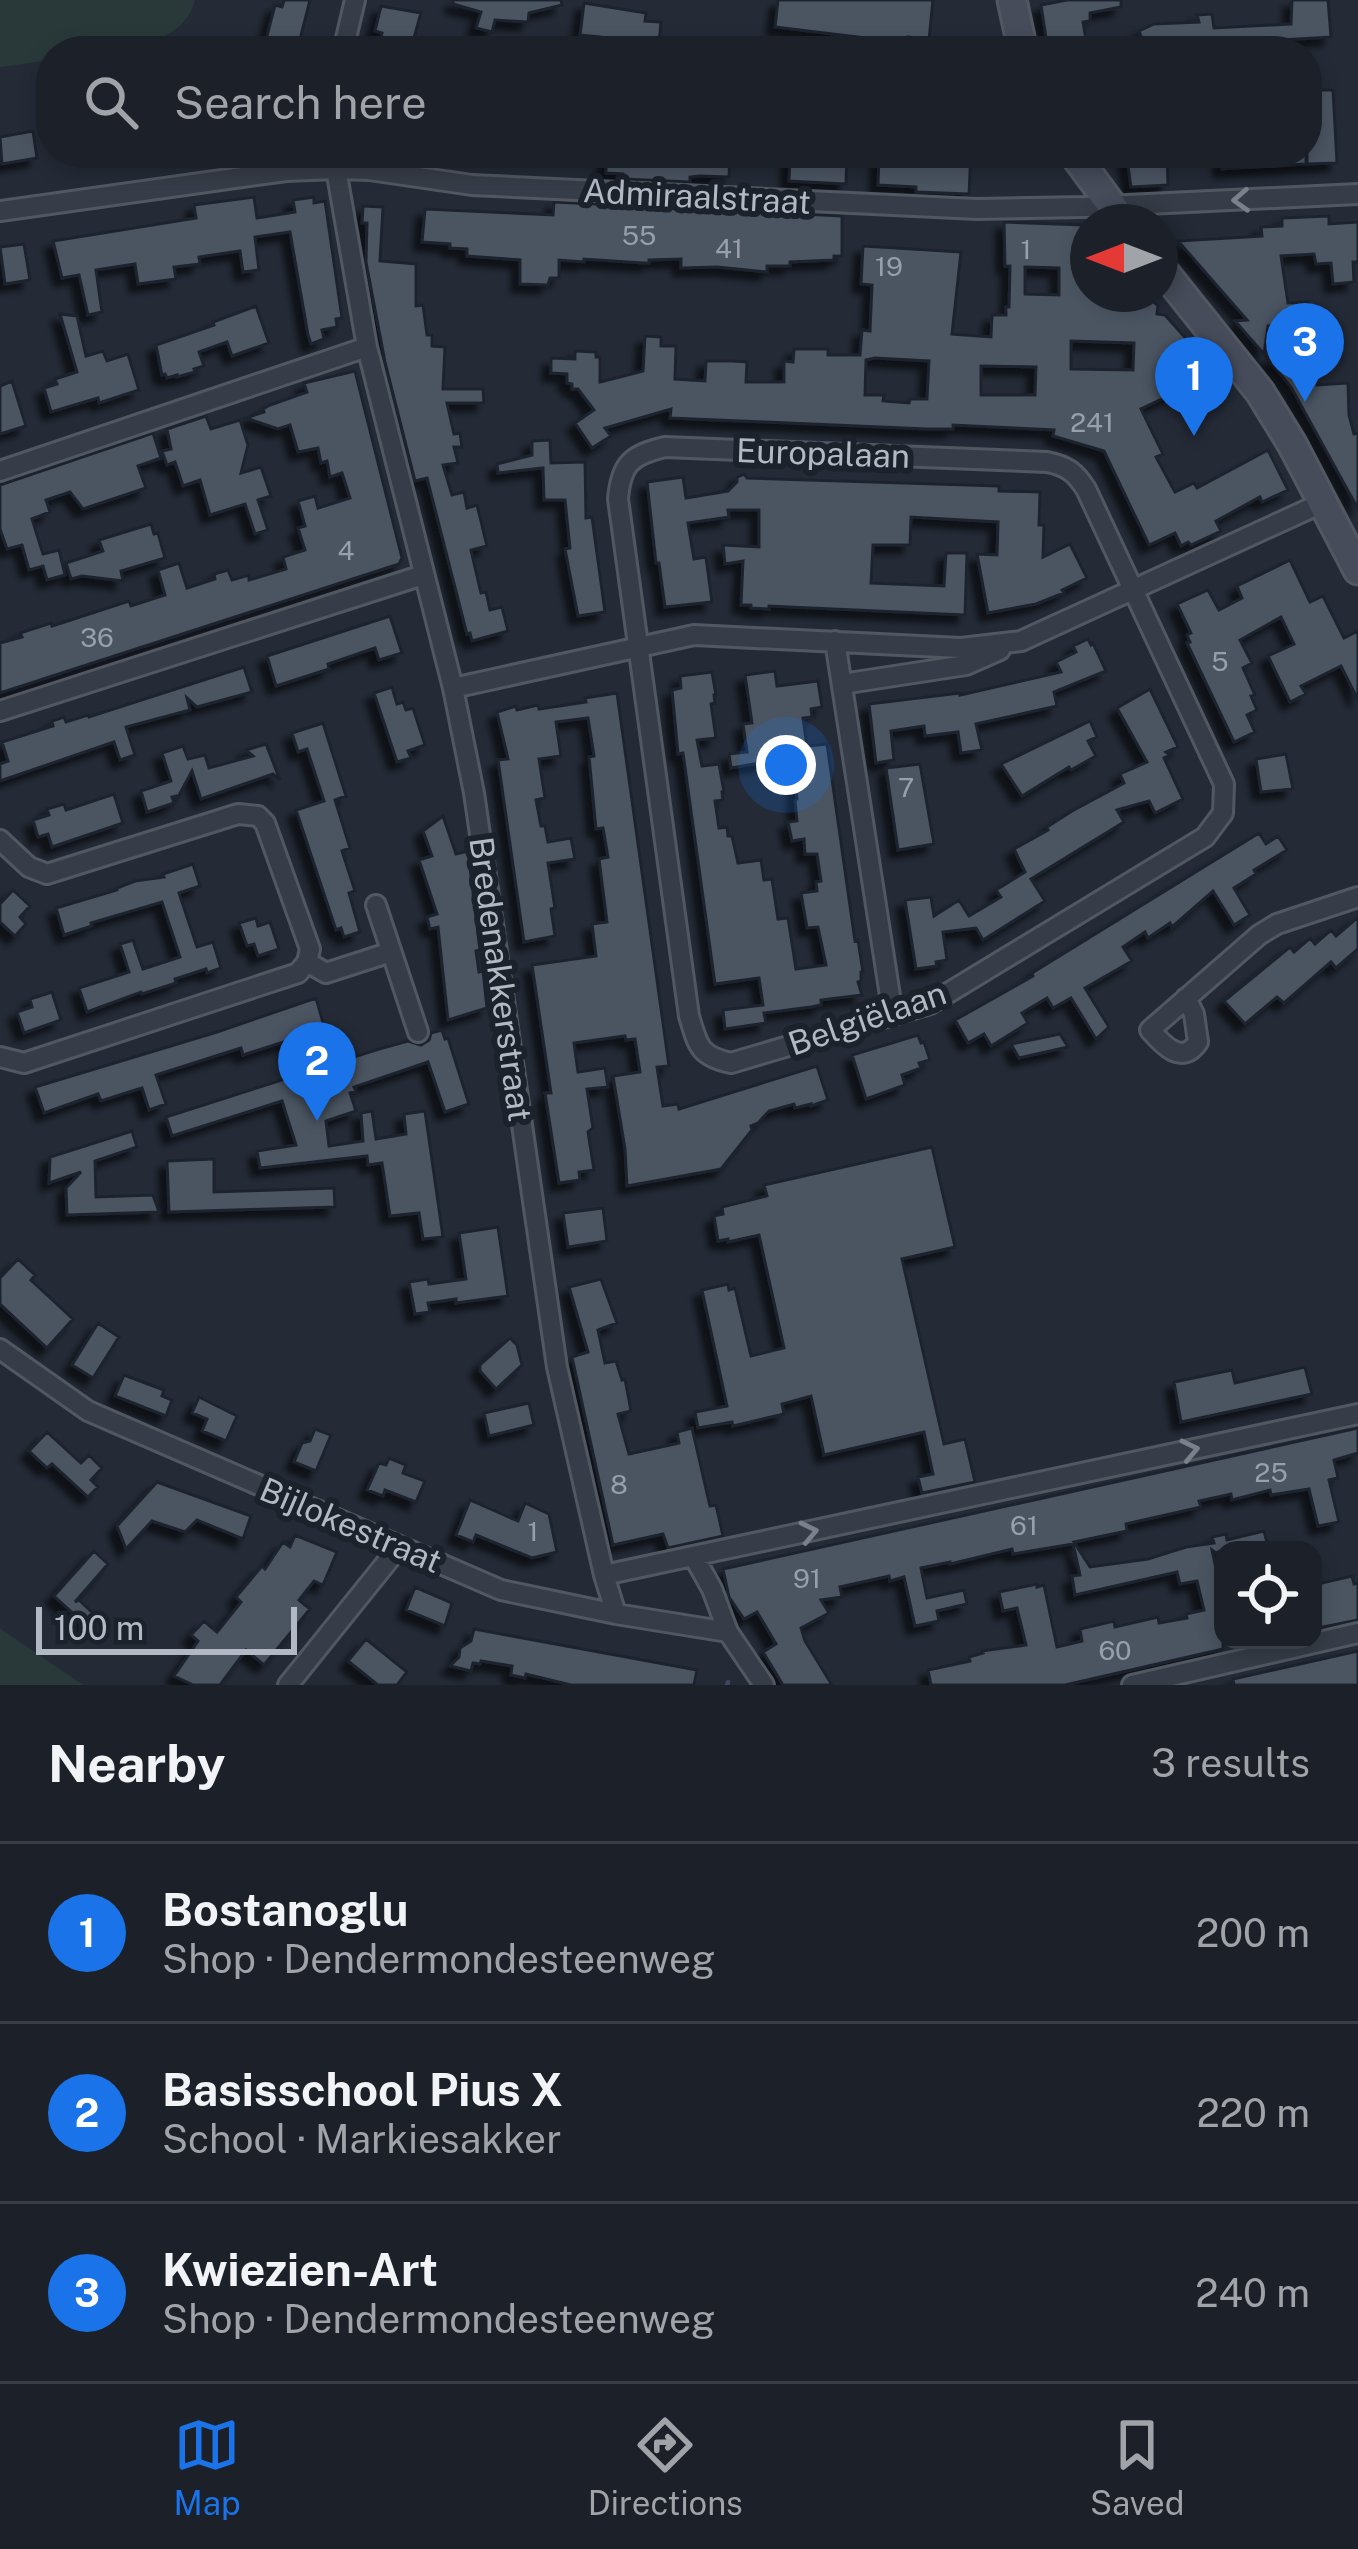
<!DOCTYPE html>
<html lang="en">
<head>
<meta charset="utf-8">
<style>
	body { margin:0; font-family:"Public Sans",sans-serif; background:#242831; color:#f1f3f6 }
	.controls { position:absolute; right:36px; bottom:36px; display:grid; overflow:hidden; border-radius:24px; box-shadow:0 6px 18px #0003 }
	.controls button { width:108px; height:108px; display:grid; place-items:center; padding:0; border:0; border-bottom:3px solid #393e46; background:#1b2029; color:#f1f3f6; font:60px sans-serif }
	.compass { position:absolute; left:1070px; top:204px; width:108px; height:108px; border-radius:50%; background:#1b2029; box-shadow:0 6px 18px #0003; rotate:270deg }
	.scale { position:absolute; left:36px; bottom:30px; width:261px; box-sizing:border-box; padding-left:12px; border:6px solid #b2b8c4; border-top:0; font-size:33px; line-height:42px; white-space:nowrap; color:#b2b8c4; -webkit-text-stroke:9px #1c222c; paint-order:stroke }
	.you { position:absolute; left:786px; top:765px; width:42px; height:42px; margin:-30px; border:9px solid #fff; border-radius:50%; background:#1a73e8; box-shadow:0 0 0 18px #1a73e833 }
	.badge { display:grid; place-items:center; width:78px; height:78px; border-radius:50%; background:#1a73e8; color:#fff; font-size:39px; font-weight:700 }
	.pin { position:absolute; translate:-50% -99px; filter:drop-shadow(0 3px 6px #0008) }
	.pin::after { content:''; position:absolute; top:63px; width:42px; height:36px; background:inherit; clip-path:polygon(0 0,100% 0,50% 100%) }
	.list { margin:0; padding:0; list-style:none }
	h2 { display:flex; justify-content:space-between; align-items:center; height:156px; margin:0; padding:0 48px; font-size:51px }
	h2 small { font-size:39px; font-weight:400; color:#a0a3a8 }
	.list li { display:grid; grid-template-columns:78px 1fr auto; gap:36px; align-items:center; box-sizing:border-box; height:180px; padding:0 48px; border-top:3px solid #393e46 }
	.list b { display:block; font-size:45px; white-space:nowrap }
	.list p { margin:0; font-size:39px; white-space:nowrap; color:#a0a3a8 }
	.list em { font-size:39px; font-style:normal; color:#a0a3a8 }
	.icon { flex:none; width:66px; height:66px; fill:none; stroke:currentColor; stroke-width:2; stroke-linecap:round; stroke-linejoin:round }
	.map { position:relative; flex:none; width:1358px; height:1685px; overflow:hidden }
	.search { position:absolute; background:#1b2029; box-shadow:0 6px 18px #0003; left:36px; right:36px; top:36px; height:132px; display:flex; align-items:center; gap:30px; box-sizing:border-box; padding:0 42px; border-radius:48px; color:#a0a3a8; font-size:45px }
	.sheet { height:696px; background:#1b2029 }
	nav { display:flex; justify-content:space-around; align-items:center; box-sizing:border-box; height:168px; border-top:3px solid #393e46; background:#1b2029; font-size:33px; color:#a0a3a8 }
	nav a { display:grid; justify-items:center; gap:6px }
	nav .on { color:#1a73e8 }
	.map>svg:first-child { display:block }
	.green { fill:#29393a }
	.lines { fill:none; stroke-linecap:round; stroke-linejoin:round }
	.stream { stroke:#3b485e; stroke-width:4.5 }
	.building { fill:#4c5562; stroke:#1e242e; stroke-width:3; fill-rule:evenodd; filter:url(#shadow) }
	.street-casing { stroke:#525862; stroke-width:24 }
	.secondary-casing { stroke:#525862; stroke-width:33 }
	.street { stroke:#373d48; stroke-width:18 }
	.secondary { stroke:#464c5a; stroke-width:27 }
	.oneway { stroke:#7b818c }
	.labels { text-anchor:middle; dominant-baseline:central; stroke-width:12; stroke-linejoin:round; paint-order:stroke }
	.number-label { font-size:27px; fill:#989fac }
	.street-label { font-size:33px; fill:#b2b8c4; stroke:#1c222c }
</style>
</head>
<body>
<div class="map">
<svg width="1358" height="1685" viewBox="0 0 1358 1685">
	<defs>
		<filter id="shadow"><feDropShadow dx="-8" dy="8" stdDeviation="3" flood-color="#0009"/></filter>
	</defs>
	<rect width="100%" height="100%" fill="#242b37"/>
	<path class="green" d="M0,0H195C181,55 96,51 51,51V60L0,67Z
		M0,1628L2,1630L83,1685H0Z"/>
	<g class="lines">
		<path class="stream" d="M727,1685L728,1682"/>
	</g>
	<path class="building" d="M284,0H310L297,51H263L275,5L282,7Z
		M453,0H561L562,5L529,13L528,22L495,20L492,32L476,28L481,12L453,4Z
		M778,0H933L929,40L908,37L907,43L775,27Z
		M1067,0H1121V7L1090,13V21L1083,22L1088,51H1048L1041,5Z
		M1292,0H1328L1331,37L1282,40L1283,51H1165V38L1144,44L1139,31L1154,24L1199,22L1197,15L1212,14L1214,28L1291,24Z
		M584,3L646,13L645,21L661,22L659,43L580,35Z
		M381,6L421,13L412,45L381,38L382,33L375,31Z
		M1322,90H1333L1337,163L1307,164V91Z
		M33,131L37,158L2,164L0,137Z
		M606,153H730L729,177L700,176L690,177V182L623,179V174L606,173Z
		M790,153H847L846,184L789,181Z
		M895,153L941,156V153H971L969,194L916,192V187L878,185L879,156H895Z
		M1126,153H1167L1168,185L1131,187Z
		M1221,153H1306V164L1222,169Z
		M254,197L257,218L295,212L293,200L314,197V203L325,201L342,318L336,319L337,327L322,330L324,339L311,344L308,335L290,232L255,237L259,270L243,272L240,251L199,257L200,264L174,267L176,279L138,284L135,264L96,270L102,312L88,315L79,275L62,278L53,241L196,218L194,205Z
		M554,202L842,216V256H834V260L790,262V266H767V272L717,267L681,268V259L649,260V263H643L584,259V262L559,260V278H550L548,285L520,284V260L467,256V249L450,248V244L422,242L425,209L553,215Z
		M363,206L383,207L380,261L416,264V306L423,305L427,335H432V346L445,347L443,389H483L484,403H447L454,434L460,433L462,447H454L458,463L443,465L452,495L464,492L467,508L477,505L487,546L471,550L481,593L486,592L490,610L502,607L508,631L472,641L470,633L467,634L427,478L415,481L385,362L366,262L367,223H362Z
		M1329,216V224L1358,222V262H1353L1354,282L1333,284L1331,263L1316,264L1314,254L1281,256L1288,303L1308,302L1310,324L1268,326L1264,354L1235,321L1247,320L1178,241L1262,236L1261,227L1282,226V218Z
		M1004,222L1084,225V241H1088V294H1099V303L1131,304V301H1153L1158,306L1157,314L1165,315L1190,343L1192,371L1211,372L1210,386H1189L1141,409L1163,454L1156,457L1175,492L1194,483L1197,488L1268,450L1288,490L1262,502L1260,497L1216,521L1221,531L1191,545L1188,542L1181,546L1175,533L1149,545L1104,451L1053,436L1054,430L953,425V429H927L670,418L671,409L605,428L611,436L592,448L575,423L594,410L578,389H572V384L567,383V374L551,373V358L575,359V351L596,352V357H600V382L643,371L645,336L661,337V346H676L675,379L705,381L706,361H733L747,362L746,382H784V361L793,362L794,349H828V355H860L862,330L870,331L872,285L861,284L863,246L961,252L952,334L991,337L992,315H1006V307H1009L1010,266H1005ZM1025,267L1059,268V295L1025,294ZM1071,341L1134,343L1133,370L1071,369ZM875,358L929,361L927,399H910L909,403L883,401L884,395H865L866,360ZM981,366L1036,367L1035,395H981Z
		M24,244L30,280L5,284L0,247Z
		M256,306L269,343L232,356L227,342L199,352L204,366L194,369L195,372L177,377V375L167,378L165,374L162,375L156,345L214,325L213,322Z
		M60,314L77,316L86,356L103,351L107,361L128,354L139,390L99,403L98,398L51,412L44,388L57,384L55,379L77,372Z
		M1313,355L1317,385L1348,383L1349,415L1354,434L1358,433V509L1291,387L1266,357Z
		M355,371L402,558L399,564L0,693V643L22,637L20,633L51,623L52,626L129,601L131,606L165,595L158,570L179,563L187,588L215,579L214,574L228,570L232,580L249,575V580L286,569L283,557L305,550L298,528L305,526L298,501L315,496L318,508L350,498L342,473L330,477L327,461L321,463L318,448L298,452L290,425L278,429L246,418L264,412L263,409L270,405L307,392L304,383Z
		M12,381L26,426L0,434V386Z
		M206,416L211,429L240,420L248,445L241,473L261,467L271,496L258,500L268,530L255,534L245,504L210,515L200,480L183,486L175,462L167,465L162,451L171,449L167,429Z
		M153,433L161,458L138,466L146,488L83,509L70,492L46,500L50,512L32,519L43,554L59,550L65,575L47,580L43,566L29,570L22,545L7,549L0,529V485Z
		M550,440L551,463L585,462L586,518L592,517L605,612L578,616L565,549L570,548L565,500H544L543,468L498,473L497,464L532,455V441Z
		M744,474L747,478L999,486V491L1040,492L1039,525H1044L1043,557L1070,544L1087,578L1062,590L1064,593L1036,604L988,613L977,554L997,555L998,522L911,517L910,545H873L871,583L944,586L946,553H967L965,615L769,606V609L751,608V605H741L743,561L725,564L723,545L759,547V510H728L729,517L688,523L694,559L706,557L712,602L665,607L659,563H656L647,482L683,477L686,498L728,491L737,482V477Z
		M151,524L154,534L158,533L165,558L121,571L123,581L82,576L71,579L66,563L103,551L99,540Z
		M1290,560L1310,602L1323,596L1344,638L1358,631V700L1341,666L1301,686L1306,694L1290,702L1268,656L1294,644L1281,617L1240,640L1252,663L1243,668L1255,695L1251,696L1257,710L1247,715L1255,732L1234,742L1187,643L1190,642L1187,635L1191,633L1177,604L1208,590L1219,610L1242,598L1237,586Z
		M390,616L402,653L379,660L375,648L328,664L329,669L276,686L267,656Z
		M1088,639L1091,645L1093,643L1106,671L1054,692L1057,706L976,724L982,750L961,753L958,732L925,736L924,726L891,731L894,760L876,763L869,704L960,693V695L1061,672L1056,662L1076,652L1073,646Z
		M244,667L252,692L197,707L187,698L190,710L126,727L135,755L120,760L114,742L0,781V764L8,761L2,742L53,726L52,721L64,717L66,722L88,715L89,717Z
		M775,671L777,686L818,681L822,707L811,709L812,717L803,718L807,746L827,744L855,941L858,940L863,972H861V981L858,982L862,995L821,1000V1005L811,1007L764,1013L766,1023L725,1029L723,1010L763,1005L759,978L715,984L683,753L678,754L672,690L681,688L680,676L712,672L716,695H714L715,703L711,704L716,738L697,740L702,766L719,764L724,792H722L723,800L715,801L719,828L727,827L728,836H732L738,863L761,860L764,880L772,879L778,919L788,918L796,969L826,965L818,927L807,928L801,893L817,891L816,882L821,881L817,854H805L804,839L792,841L788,822L797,821L795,800L797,799L793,767H791L789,758L731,768L729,754L747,752L743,724L752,723L745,675Z
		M392,687L397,704L403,702L406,710L413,708L425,745L408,751L411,758L397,762L374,693Z
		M1150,689L1178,747L1166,752L1170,755L1164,758L1183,799L1155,813L1149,801L1117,810L1124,822L1031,879L1045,901L983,940L976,928L943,932L947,960L936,962L937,966L916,969L905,900L931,897L934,916L959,900L969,916L1001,897L996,890L1025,872L1014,849L1048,830L1047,827L1072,811L1124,783L1120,774L1147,762L1117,708Z
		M617,693L669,1066L657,1067L663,1106L678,1104L679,1109L817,1066L828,1100L811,1106V1104L795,1108L794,1104L769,1111L758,1123L751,1126L752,1130L721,1169L627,1186L625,1149L613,1076L640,1072L635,1039L626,1040L625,1036L574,1043L578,1072L605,1068L608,1087L587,1089L593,1128L588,1132L594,1170L579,1172L580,1180L559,1183L545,1093H551L532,965L596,956L592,924L607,922L599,859L608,857L603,828L596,829L589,757L594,756L588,718L556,722L561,756L539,759L545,798L536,800L541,826H545L548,842L571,838L575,859L548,863L555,908L551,909L555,936L524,942L498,760L508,759L497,712L516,706L517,710L538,705L539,709L586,702L585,698Z
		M1090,721L1097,737L1088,741L1096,756L1071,770L1069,767L1022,796L1001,764Z
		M323,723L346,796L335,800L350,848L342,851L355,891L349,893L360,932L344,937L341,928L336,930L296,810L324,801L307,749L298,752L292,733Z
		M266,744L280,780L273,774L201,799L192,771L177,799L176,796L172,797L174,803L147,812L141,791L171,781L162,753L183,746L188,759L205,755L209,768L253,756L246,750Z
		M1286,754L1293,789L1261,792L1256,759Z
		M920,764L934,844L898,850L886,768Z
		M114,794L123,823L52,847L48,834L38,837L33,820L49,815L47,809L64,804L66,810Z
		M443,816L456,854L468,851L480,950L476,951L479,972L483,971L487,1008L448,1020L438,927L430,929L427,917L437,914L419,860L432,856L423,831Z
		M1259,833L1266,844L1278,836L1287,850L1254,870L1256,874L1234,888L1250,915L1234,925L1213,891L1172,927L1170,923L1148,938L1145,932L1123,947L1132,961L1085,988L1109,1027L1096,1039L1071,998L1053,1008L1047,998L1022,1013L1028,1023L991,1046L984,1034L968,1043L955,1020L1033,976L1032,973Z
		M193,864L200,886L179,893L197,947L213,942L221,968L207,973L206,969L175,979L176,983L142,994L141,992L87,1012L79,988L129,972L120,944L133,940L143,969L180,957L162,902L91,923L92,926L64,935L56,908L117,890V888L135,881L164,877L163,874Z
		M13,890L30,906L20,917L26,924L15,936L0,922V904Z
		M1358,917V949L1336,968L1331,962L1284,1003L1277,997L1245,1024L1224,1001L1290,947L1294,952L1310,938L1315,944L1331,930L1336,936Z
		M256,918L258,926L270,922L279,949L258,956L254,944L247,946L239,923Z
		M52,992L61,1020L24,1033L17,1012L32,1007L30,999Z
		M316,998L326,1033L304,1041L306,1047L293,1061L287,1041L243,1055L241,1048L156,1075L166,1104L149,1110L142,1088L101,1101L98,1094L44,1113L35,1087L217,1032Z
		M442,1030L445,1039L448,1038L469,1104L445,1112L428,1062L354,1087L356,1091L350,1093L356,1111L326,1121L329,1146L363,1141L361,1113L372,1111L376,1139L406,1134L404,1114L425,1111L443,1237L423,1239L419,1213L390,1216L382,1163L368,1165L367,1156L260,1168L257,1151L296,1145L282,1101L172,1136L166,1117L379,1049L408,1041L421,1045L429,1040L431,1033Z
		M1060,1034L1068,1047L1019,1058L1011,1044Z
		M918,1035L921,1043L924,1042L930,1060L919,1063L921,1068L902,1075L905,1085L866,1099L852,1055Z
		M132,1131L137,1147L95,1161L96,1197L153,1195L159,1212L67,1215L66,1188L81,1172L49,1183L50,1157Z
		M932,1147L955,1247L902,1259L944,1444L965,1439L975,1482L922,1493L918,1477L933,1474L924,1432L824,1455L811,1396L782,1404L784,1414L733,1426L732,1422L698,1428L695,1412L727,1406L702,1290L728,1284L729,1290L735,1288L751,1356L784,1348L759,1235L728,1242V1239L718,1241L714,1216L723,1214L722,1207L767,1196L764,1185Z
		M214,1159V1192L334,1188L335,1207L169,1212L167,1161Z
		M603,1208L607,1241L568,1247L563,1213Z
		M498,1227L508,1296L456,1303V1299L428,1303L430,1312L415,1314L409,1282L428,1279L429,1284L466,1279L459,1233Z
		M18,1259L35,1275L31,1280L73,1319L47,1348L0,1304V1278Z
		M601,1279L617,1323L598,1330L605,1363L616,1361L622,1380L625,1379L631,1411L618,1414L629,1454L679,1443L677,1432L692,1428L710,1506L716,1505L723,1536L668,1548L663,1534L613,1545L572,1357L588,1352L569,1287Z
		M98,1323L119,1337L93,1378L72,1365Z
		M510,1338L517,1345L522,1365L496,1389L480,1371V1365Z
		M1305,1367L1312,1394L1181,1422L1174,1382L1232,1370L1235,1383Z
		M124,1375L164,1390L162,1396L172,1400L166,1416L115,1396Z
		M199,1397L237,1416L226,1441L202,1431L207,1419L192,1413Z
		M529,1403L534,1425L489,1436L484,1413Z
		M1358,1428V1453L1334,1460L1338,1478L1329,1480L1339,1522L1318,1526L1309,1489L1271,1495L1270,1490L1232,1500L1231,1494L1199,1501L1201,1507L1126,1524L1127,1531L1074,1542L1090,1567L1148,1559L1186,1547L1214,1543L1212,1537L1226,1534L1227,1540L1264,1531L1269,1550H1223L1216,1553L1212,1550L1223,1601V1649L1065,1685H931L928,1670L970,1661L969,1657L983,1653L982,1651L1026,1645L1017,1608L1003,1611L999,1592L1037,1584V1587L1044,1585L1057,1647L1082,1641L1080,1629L1114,1621L1115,1627L1158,1617L1159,1623L1187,1618L1186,1614L1204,1610L1197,1581L1180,1584L1177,1572L1075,1595L1072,1576L1080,1575L1073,1544L1013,1554L1012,1549L950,1564V1562L921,1568L927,1598L964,1590L967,1604L937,1611L939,1621L915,1626L904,1577L890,1581L889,1576L840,1587L842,1597L821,1600L829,1613L801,1628L805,1641L832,1685H783L763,1652L776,1644L757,1612L744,1619L729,1597L723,1569Z
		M315,1429L331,1435L316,1471L294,1462L302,1443L310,1441Z
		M47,1432L81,1463L89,1455L102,1468L91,1480L98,1487L88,1497L52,1464L47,1468L29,1451Z
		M389,1458L406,1465L403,1473L425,1481L416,1502L385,1490L383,1496L367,1490L379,1463L386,1465Z
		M157,1482L251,1516L243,1539L197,1520L185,1532L152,1521L126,1549L117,1526Z
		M470,1500L518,1521L525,1503L549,1514L557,1552L532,1558L476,1535L473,1542L456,1535Z
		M295,1535L337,1552L323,1585L314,1581L299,1600L310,1609L264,1665L246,1650L220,1685H193L174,1676L198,1641L191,1635L204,1621L217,1632L241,1602L236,1597L262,1566L265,1569L283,1542L290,1547Z
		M94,1551L108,1564L75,1602L79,1600L97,1617L88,1627L54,1596Z
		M1352,1576L1354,1584L1358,1583V1620L1313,1629V1585Z
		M415,1587L452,1603L445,1626L406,1610Z
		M474,1629L697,1670L694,1685H571L526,1674L525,1678L511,1675L512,1666L481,1661L480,1664L473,1663L471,1671L450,1666L459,1657L460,1648L471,1641Z
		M366,1639L407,1672L397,1685H378L348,1661Z
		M1358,1651V1685H1234L1233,1679Z"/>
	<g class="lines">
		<defs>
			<path id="street" d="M343,51L355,0
				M336,169L367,347L453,688L474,793L557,1367L604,1575L616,1614
				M0,211L286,171L336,169L369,170L472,185L977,209L1085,207L1358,194
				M665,447L1047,462C1067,466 1075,472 1086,489L1224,784L1223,813L1205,837L930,1004L731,1063C699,1056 698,1046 689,1016L618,499C621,464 631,455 665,447Z
				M0,471L367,347
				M835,641L893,1015
				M842,684L966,665L1000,650
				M453,688L694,635L961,648L1021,641L1324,502
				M0,711L423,575
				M0,840L29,867L47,874L238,814L258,816L265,823L310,949L307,962L298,973L24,1063L0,1057
				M376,905L418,1032
				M307,962L326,973L391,952
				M1186,998L1194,1014L1198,1042C1182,1066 1163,1045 1150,1030L1259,935L1277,924L1358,897
				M0,1349L88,1411L501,1590L616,1614L728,1632
				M694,1557L712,1589L728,1632L764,1685
				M604,1575L1358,1414
				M288,1685L399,1547
				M1132,1685L1358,1633"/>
			<path id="secondary" d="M1012,0L1023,51
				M1073,153L1124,222
				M1160,267L1260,392L1292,444L1358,570"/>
		</defs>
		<use href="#street" class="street-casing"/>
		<use href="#secondary" class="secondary-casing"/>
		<use href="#street" class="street"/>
		<use href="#secondary" class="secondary"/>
	</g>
	<defs><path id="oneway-chevron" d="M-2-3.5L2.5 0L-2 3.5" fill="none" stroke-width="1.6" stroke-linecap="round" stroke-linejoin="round" transform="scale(3)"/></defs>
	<g class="oneway">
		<use href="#oneway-chevron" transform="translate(1241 200) rotate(177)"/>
		<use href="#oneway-chevron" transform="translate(1190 1450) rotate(-12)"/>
		<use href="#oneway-chevron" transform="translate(809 1532) rotate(-12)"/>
	</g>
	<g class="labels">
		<g class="number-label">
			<text x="639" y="235">55</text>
			<text x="729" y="248">41</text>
			<text x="1026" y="249">1</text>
			<text x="889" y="266">19</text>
			<text x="1092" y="422">241</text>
			<text x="346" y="550">4</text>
			<text x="97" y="637">36</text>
			<text x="1220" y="661">5</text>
			<text x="906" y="787">7</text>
			<text x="1271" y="1472">25</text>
			<text x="619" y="1484">8</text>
			<text x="1024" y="1525">61</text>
			<text x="533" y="1531">1</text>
			<text x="807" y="1578">91</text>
			<text x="1115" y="1650">60</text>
		</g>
		<g class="street-label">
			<text transform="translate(697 196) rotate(3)">Admiraalstraat</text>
			<text transform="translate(823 453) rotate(2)">Europalaan</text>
			<text transform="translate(501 979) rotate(82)">Bredenakkerstraat</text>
			<text transform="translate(867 1018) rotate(-19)">Belgiëlaan</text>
			<text transform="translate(351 1525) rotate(23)">Bijlokestraat</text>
		</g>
	</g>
</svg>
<div class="controls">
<button><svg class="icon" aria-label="locate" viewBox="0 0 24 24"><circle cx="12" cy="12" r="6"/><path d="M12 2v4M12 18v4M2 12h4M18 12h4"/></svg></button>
</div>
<svg class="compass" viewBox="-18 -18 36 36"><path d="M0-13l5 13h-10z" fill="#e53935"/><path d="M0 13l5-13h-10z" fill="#a0a3a8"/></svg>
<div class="scale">100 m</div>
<div class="you"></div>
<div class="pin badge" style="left:1194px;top:436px">1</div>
<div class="pin badge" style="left:317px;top:1121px">2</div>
<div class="pin badge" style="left:1305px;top:402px">3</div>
<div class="search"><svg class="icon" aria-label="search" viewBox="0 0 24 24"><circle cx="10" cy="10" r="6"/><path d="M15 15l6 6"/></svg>Search here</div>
</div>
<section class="sheet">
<h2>Nearby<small>3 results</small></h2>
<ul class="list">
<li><span class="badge">1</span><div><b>Bostanoglu</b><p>Shop · Dendermondesteenweg</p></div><em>200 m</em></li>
<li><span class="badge">2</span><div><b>Basisschool Pius X</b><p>School · Markiesakker</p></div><em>220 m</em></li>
<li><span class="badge">3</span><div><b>Kwiezien-Art</b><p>Shop · Dendermondesteenweg</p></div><em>240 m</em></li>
</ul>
</section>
<nav>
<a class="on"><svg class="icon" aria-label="map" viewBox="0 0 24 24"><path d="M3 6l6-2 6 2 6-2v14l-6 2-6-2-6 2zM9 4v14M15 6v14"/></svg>Map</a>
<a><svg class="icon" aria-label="directions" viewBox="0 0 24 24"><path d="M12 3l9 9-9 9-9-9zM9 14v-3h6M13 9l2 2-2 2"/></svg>Directions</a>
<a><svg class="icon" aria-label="saved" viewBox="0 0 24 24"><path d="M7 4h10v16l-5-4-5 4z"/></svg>Saved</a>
</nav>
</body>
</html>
